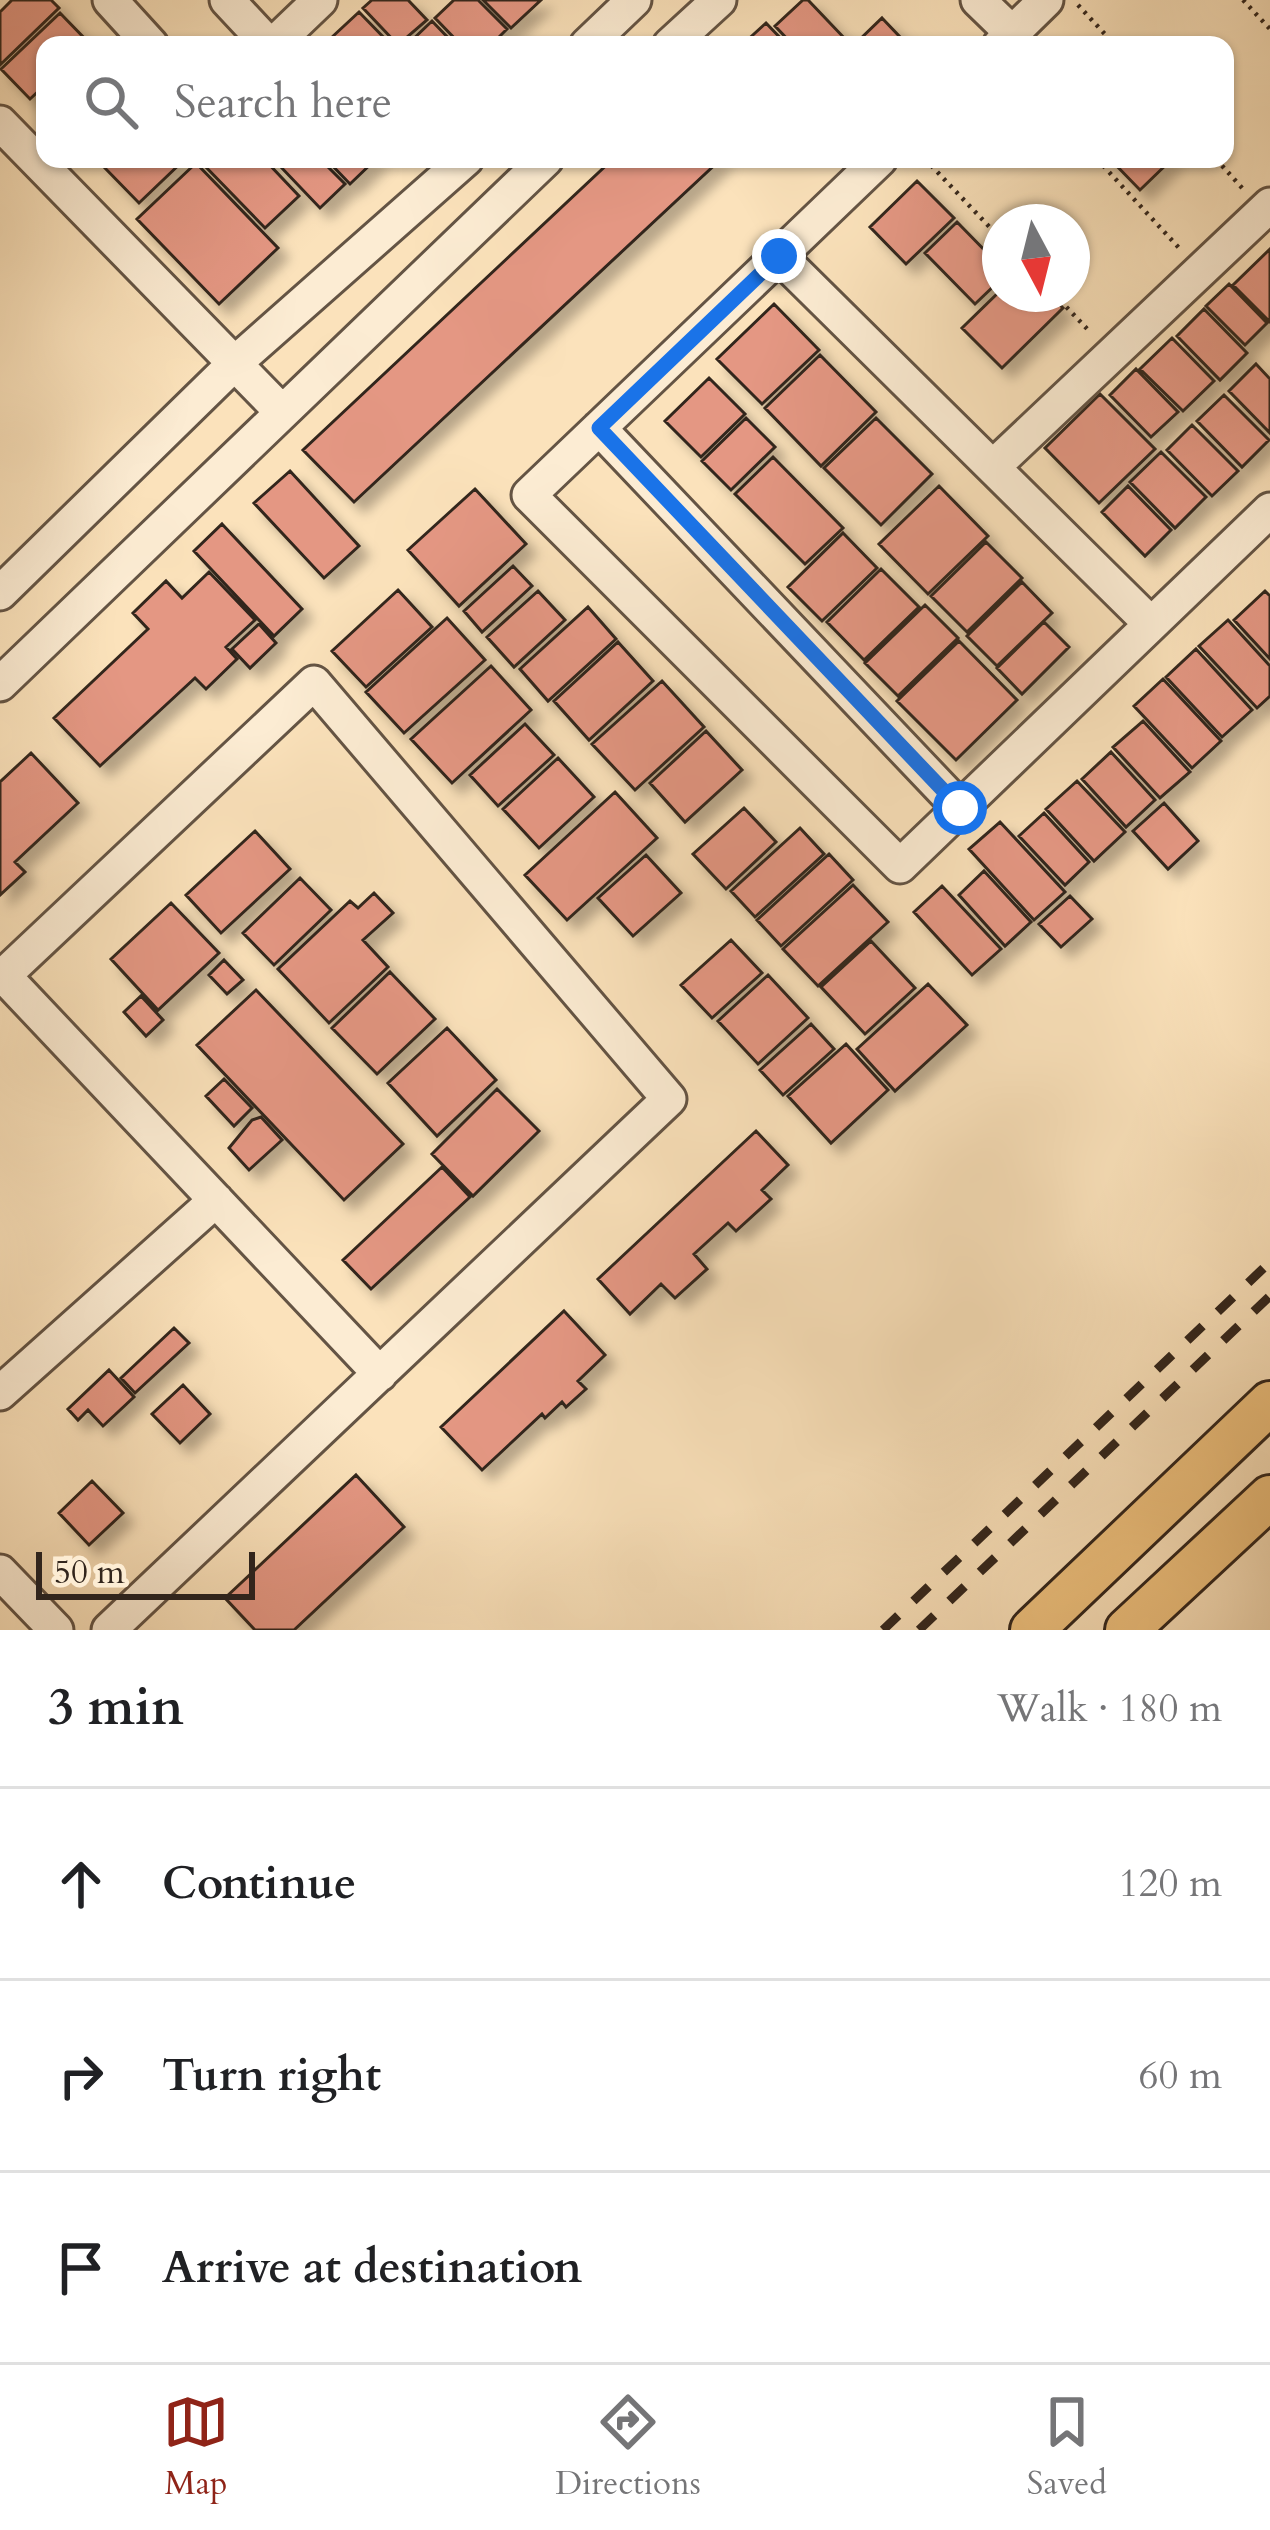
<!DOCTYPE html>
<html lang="en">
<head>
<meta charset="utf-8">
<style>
	body { margin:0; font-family:Cardo,serif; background:#f6f6f6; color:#202124 }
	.compass { position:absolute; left:982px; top:204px; width:108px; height:108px; border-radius:50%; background:#fff; box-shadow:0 3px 9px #0004; rotate:173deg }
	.scale { position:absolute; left:36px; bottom:30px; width:219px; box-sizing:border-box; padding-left:12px; border:6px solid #32251c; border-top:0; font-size:33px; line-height:42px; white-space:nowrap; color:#32251c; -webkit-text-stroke:9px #fcecd3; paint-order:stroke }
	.stop { position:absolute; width:36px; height:36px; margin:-27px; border:9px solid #1a73e8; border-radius:50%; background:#fff }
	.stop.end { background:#1a73e8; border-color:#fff; box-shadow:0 3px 12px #0008 }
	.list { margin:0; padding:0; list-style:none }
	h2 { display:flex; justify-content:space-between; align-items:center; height:156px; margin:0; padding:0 48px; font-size:51px }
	h2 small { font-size:39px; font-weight:400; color:#757577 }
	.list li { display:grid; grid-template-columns:78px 1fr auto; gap:36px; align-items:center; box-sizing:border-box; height:192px; padding:0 48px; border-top:3px solid #e0e0e0 }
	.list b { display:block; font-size:45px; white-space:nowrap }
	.list em { font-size:39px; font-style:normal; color:#757577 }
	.icon { flex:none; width:66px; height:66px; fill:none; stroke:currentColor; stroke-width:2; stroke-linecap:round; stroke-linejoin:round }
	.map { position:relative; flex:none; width:1270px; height:1630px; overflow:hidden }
	.search { position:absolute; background:#fff; box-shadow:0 3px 9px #0004; left:36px; right:36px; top:36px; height:132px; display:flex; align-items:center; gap:30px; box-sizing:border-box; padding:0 42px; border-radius:24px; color:#757577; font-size:45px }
	.sheet { height:732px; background:#fff }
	nav { display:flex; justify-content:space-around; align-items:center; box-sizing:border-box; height:168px; border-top:3px solid #e0e0e0; background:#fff; font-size:33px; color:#757577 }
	nav a { display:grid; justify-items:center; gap:6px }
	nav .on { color:#8f2418 }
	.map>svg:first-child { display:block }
	.building { fill:#e49783; stroke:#32251c; stroke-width:3; filter:url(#shadow) }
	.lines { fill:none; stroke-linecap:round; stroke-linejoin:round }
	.minor-casing { stroke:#645444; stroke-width:39 }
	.major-casing { stroke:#32251c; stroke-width:48 }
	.path { stroke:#32251c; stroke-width:4.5; stroke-dasharray:3 6; stroke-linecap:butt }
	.minor { stroke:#fcecd3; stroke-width:33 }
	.major { stroke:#eec17e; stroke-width:42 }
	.rail { stroke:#32251c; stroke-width:9; stroke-dasharray:21 21; stroke-linecap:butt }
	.route { stroke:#1a73e8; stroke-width:15 }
</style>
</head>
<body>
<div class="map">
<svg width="1270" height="1630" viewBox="0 0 1270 1630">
	<defs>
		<filter id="shadow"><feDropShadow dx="10" dy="10" stdDeviation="6" flood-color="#0004"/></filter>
	</defs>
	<rect width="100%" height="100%" fill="#fbe2bb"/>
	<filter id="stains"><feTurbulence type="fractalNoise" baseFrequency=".00167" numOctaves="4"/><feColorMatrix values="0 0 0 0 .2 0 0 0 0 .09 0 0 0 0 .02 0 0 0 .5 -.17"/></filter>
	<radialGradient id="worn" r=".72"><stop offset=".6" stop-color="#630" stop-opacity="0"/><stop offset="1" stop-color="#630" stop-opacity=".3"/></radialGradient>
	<path class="building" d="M12,0H51L59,8L0,65V12Z
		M372,0H408L427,20L398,45L363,8Z
		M454,0H478L507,29L491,45H461L435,18Z
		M483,0H541L511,28Z
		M803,0H808L849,43L793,45L775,26Z
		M359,12L391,45H337L331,38Z
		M60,13L89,43L45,45V85L30,99L1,69Z
		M882,18L900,37L891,45H854Z
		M432,21L455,45H407Z
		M766,23L787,45H742Z
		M107,159H185L139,203L102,165Z
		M264,159L299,196L265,228L200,161Z
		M284,159H320L345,184L320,208L278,164Z
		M326,159H376L350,184Z
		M613,159H721L354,502L303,450Z
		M1110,159H1172L1140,190Z
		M196,163L278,248L219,304L137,219Z
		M917,181L954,218L906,264L870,227Z
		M957,222L1000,266V280L975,304L925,253Z
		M1270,249V322L1233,285Z
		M1229,284L1267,323L1245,345L1206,306Z
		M1000,291L1049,294L1063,308L1002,368L962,328Z
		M774,304L819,350L762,404L717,359Z
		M1204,309L1247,353L1220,380L1177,336Z
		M1172,338L1214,381L1183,411L1140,369Z
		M820,355L876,412L821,466L765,408Z
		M1256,364L1270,379V433L1229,391Z
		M1136,369L1178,412L1151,437L1110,395Z
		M709,378L745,414L701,457L665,421Z
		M1100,394L1155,449L1099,503L1045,448Z
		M1224,395L1269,440L1242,467L1197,421Z
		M746,418L775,447L731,490L702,461Z
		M876,418L932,474L881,525L824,468Z
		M1192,425L1238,471L1212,496L1167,450Z
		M1161,452L1206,497L1175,528L1130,482Z
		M773,457L843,528L805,564L735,494Z
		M290,471L359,546L324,578L254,503Z
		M939,486L988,536L928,594L879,544Z
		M1128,486L1171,530L1145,556L1102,512Z
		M475,489L526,544L459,606L408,550Z
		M222,524L302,609L274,636L194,551Z
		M843,533L877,568L822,621L788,587Z
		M986,542L1022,578L967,632L931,596Z
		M513,566L532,586L482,632L464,611Z
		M881,569L919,607L864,660L827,622Z
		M209,572L255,620L226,647L237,659L206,689L195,678L100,766L54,718L148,629L133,613L166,581L182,598Z
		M1022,582L1052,613L997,666L967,636Z
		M398,590L432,627L366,687L332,651Z
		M538,591L565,620L514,667L487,637Z
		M1265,591L1270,596V659L1234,620Z
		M925,605L958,638L898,696L865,663Z
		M588,607L616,639L548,701L520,669Z
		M447,618L485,660L404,733L366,692Z
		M1228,620L1270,666V696L1257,708L1199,646Z
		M1044,622L1069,647L1022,694L997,668Z
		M259,624L276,643L250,668L232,649Z
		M959,641L1017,700L956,760L897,701Z
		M618,642L653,681L589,740L554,701Z
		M1196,649L1252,710L1222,737L1166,677Z
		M491,666L531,710L452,783L411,739Z
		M1163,679L1221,741L1192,768L1134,706Z
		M662,681L704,727L635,790L592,744Z
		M1143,721L1190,772L1160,798L1113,747Z
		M525,724L554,755L498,806L470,775Z
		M706,731L742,770L685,822L650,783Z
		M1111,752L1155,800L1126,827L1082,779Z
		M31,753L78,803L15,862L25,872L0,895V782Z
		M558,758L594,797L539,848L503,809Z
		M1077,781L1125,832L1094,861L1046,809Z
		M615,792L657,838L567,920L525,875Z
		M1164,803L1198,841L1168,869L1133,831Z
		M744,808L776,842L726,889L693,854Z
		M1044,813L1089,862L1065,885L1019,836Z
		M1000,822L1065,892L1034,920L969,849Z
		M800,828L824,854L755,917L731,891Z
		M255,831L290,869L221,933L186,895Z
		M829,854L853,880L781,946L757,920Z
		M646,855L681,893L633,936L598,898Z
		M984,871L1031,922L1005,946L959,895Z
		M300,878L331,910L274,965L243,933Z
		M853,885L888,922L818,986L783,949Z
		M942,886L1001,949L972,975L914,912Z
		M374,893L393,913L363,940L388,967L329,1023L278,969L350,901L358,908Z
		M1070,896L1092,919L1061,947L1039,924Z
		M171,903L219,953L158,1010L111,959Z
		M731,940L762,973L712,1018L681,985Z
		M871,941L915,988L865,1034L821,987Z
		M224,960L243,980L227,994L209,975Z
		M390,972L435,1019L377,1074L332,1028Z
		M768,975L808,1018L758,1064L718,1021Z
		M928,984L967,1025L895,1091L857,1049Z
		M256,990L403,1144L344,1200L197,1045Z
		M141,996L163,1020L146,1036L124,1012Z
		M811,1024L834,1049L783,1095L760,1070Z
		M447,1028L496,1080L437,1136L388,1083Z
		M846,1044L888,1090L831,1143L788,1096Z
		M224,1079L252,1108L234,1126L206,1096Z
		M497,1089L539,1131L473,1196L432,1154Z
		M261,1117L282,1140L249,1170L229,1148L252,1120Z
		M756,1131L788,1165L762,1190L771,1199L736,1231L728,1223L694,1254L707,1269L675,1298L661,1284L630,1314L598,1279Z
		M442,1167L470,1197L371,1289L343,1260Z
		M564,1311L605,1355L578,1381L586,1389L566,1407L562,1402L545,1418L542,1414L482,1470L441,1427Z
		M174,1328L189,1343L135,1393L121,1378Z
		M109,1370L134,1397L103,1426L88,1410L78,1420L68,1409Z
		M183,1385L210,1414L180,1443L152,1414Z
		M356,1475L404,1527L294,1630H255L225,1598Z
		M92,1481L123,1513L89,1545L59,1513Z"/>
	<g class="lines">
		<defs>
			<path id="minor" d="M110,0L151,45
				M227,0L269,45
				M978,0L1012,33
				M273,45L320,0
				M587,45L634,0
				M670,45L719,0
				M1000,45L1046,0
				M0,123L281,411
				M880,159L779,256L1151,624
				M779,256L529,495L900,866L1270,510
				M599,428L960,808
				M993,467L1270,205
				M0,593L235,363L466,159
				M0,684L546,159
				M4,976L380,1374
				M0,979L314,683L669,1099L109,1630
				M0,1393L216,1200
				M0,1572L56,1630"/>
			<path id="major" d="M1032,1630L1270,1403
				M1127,1630L1270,1497"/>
		</defs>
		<use href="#minor" class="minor-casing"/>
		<use href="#major" class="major-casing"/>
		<path class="path" d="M1243,0L1270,29
			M1078,5L1115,45
			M925,159L1000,238
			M1097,159L1180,249
			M1216,159L1243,189
			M1054,294L1091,333"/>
		<use href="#minor" class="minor"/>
		<use href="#major" class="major"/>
		<path class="rail" d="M883,1630L1270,1262
			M919,1630L1270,1296"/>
	</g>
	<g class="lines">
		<path class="route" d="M779,256L599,428L960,808"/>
	</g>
	<rect width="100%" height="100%" filter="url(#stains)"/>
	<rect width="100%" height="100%" fill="url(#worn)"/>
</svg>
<svg class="compass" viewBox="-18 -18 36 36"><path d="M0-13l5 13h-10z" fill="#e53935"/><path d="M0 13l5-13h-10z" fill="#757577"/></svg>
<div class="scale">50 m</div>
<div class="stop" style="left:960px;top:808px"></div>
<div class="stop end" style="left:779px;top:256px"></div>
<div class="search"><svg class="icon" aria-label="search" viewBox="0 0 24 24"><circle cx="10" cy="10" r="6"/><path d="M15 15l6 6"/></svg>Search here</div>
</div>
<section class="sheet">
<h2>3 min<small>Walk · 180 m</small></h2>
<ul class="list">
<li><svg class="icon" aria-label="ahead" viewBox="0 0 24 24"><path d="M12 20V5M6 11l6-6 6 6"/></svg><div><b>Continue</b></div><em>120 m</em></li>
<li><svg class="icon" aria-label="right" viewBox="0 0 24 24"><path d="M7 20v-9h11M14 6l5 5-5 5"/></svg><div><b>Turn right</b></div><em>60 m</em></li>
<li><svg class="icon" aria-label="arrive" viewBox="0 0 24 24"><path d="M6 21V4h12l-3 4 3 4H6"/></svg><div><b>Arrive at destination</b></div></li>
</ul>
</section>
<nav>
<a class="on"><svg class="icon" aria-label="map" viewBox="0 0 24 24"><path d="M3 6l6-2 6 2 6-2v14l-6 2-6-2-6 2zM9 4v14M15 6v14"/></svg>Map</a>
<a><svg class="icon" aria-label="directions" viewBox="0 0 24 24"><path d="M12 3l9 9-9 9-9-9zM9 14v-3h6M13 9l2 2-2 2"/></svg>Directions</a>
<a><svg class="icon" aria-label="saved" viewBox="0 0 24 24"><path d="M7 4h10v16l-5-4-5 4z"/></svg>Saved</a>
</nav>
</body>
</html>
